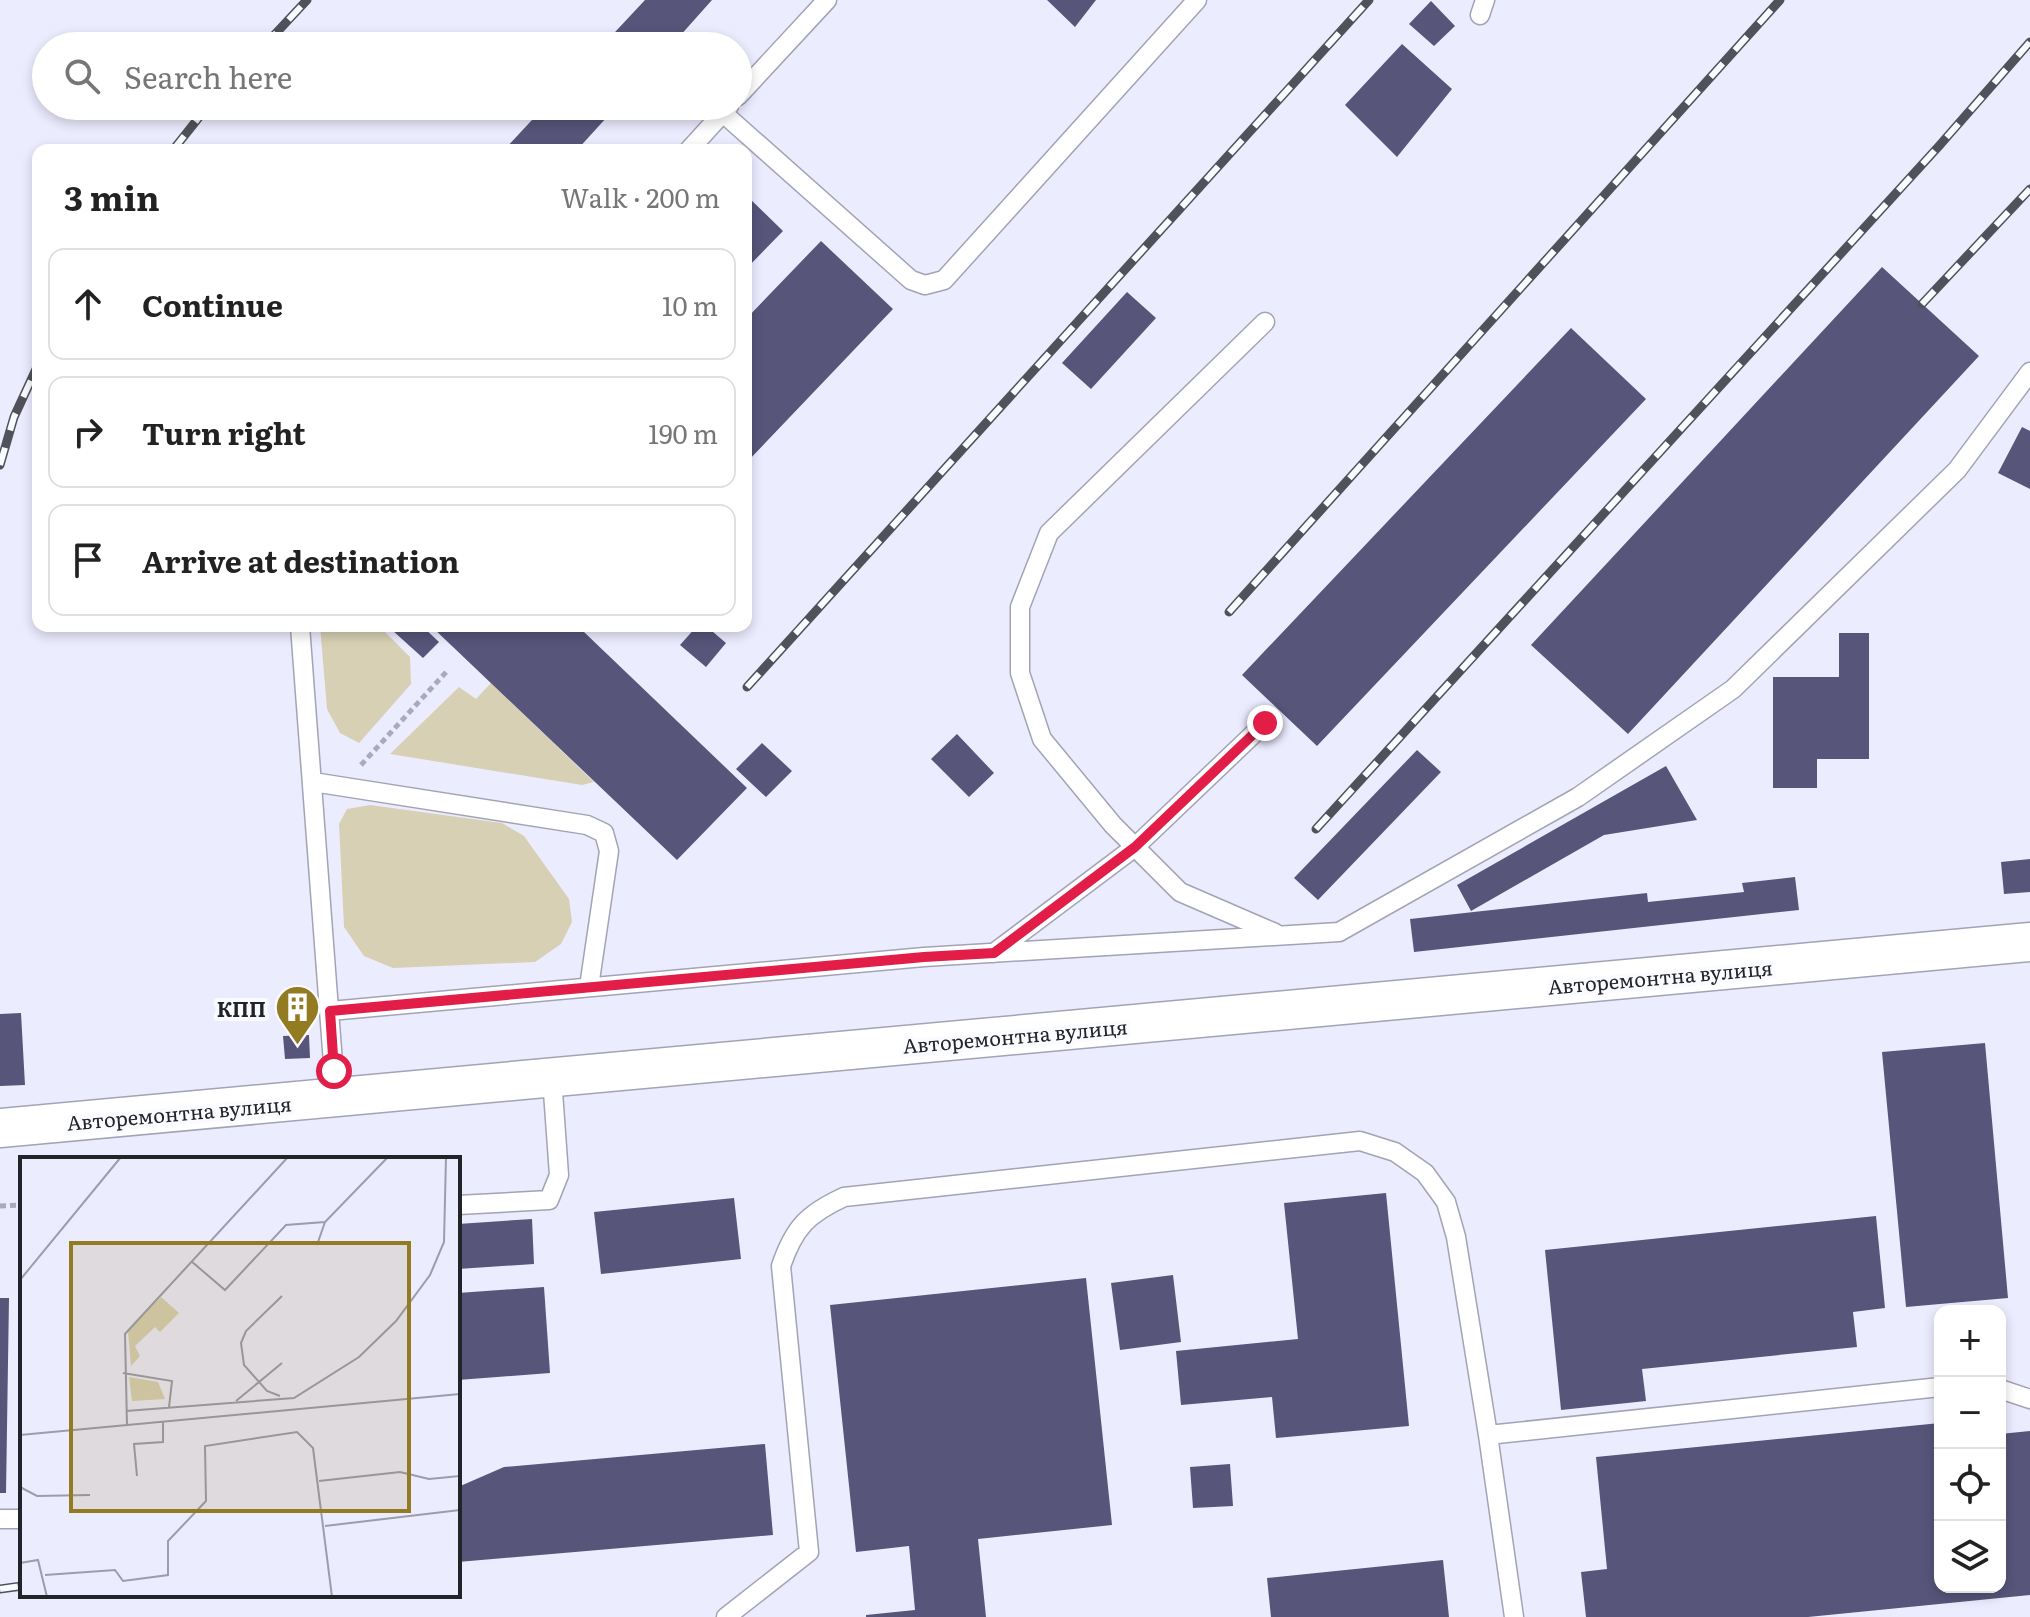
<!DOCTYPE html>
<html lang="en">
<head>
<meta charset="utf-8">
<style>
	body { margin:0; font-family:Literata,serif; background:#f2f2f2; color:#222 }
	.controls { position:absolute; right:24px; bottom:24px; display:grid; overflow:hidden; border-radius:16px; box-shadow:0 4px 12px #0003 }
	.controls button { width:72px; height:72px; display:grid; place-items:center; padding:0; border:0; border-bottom:2px solid #e0e0e0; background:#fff; color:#222; font:40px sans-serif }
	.stop { position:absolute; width:24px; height:24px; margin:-18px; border:6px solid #e11d48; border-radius:50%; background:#fff }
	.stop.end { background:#e11d48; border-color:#fff; box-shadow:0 2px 8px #0008 }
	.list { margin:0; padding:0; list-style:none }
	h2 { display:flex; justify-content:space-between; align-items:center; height:104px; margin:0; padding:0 32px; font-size:34px }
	h2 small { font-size:26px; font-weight:400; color:#767676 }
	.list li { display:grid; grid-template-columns:52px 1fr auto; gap:24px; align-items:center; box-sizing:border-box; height:112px; margin:0 16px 16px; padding:0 16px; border:2px solid #e0e0e0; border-radius:16px }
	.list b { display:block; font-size:30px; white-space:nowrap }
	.list em { font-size:26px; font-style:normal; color:#767676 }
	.icon { flex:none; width:44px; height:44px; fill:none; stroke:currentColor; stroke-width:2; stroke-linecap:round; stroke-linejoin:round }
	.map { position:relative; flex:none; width:2030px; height:1617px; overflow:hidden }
	.search { position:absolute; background:#fff; box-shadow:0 4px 12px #0003; left:32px; top:32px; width:720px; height:88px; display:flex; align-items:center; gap:20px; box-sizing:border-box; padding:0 28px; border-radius:44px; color:#767676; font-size:30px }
	.panel { position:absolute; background:#fff; box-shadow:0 4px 12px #0003; left:32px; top:144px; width:720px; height:488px; border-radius:16px }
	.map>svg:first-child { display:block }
	.green { fill:#d7d0b4 }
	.building { fill:#57557a }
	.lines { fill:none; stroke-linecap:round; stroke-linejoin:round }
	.service-casing { stroke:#a3a3b5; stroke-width:21 }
	.minor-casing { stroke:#a3a3b5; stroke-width:41 }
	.path { stroke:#aaaab9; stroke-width:5; stroke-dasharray:6 4; stroke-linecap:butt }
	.service { stroke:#fff; stroke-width:18 }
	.minor { stroke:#fff; stroke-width:38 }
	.rail-casing { stroke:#51515b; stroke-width:9 }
	.rail { stroke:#fafbfe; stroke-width:6; stroke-dasharray:18; stroke-linecap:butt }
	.route { stroke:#e11d48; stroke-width:10 }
	.labels { text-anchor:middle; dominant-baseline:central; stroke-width:8; stroke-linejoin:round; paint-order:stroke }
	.street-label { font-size:20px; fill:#23232a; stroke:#fafbfe }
	.poi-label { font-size:20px; font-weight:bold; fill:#23232a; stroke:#fafbfe; text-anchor:end }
	.inset-road { fill:none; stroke:#9c9caa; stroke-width:2 }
	.view { fill:#927b21; fill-opacity:0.15; stroke:#927b21; stroke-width:4 }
	.inset-edge { fill:none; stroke:#23232a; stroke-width:4 }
</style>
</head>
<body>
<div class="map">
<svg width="2030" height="1617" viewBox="0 0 2030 1617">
	<rect width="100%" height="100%" fill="#ececff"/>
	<path class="green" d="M320,626H382L381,628L410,657L411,684L359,743L340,733L327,709Z
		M491,683L594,782L582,785L390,754L459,687L476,699Z
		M370,805L502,823L524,836L569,899L572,922L561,944L535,962L393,968L364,956L344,927L339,824L347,809Z"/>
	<path class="building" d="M645,0H712L671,46H602Z
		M1047,0H1096L1075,27Z
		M1431,1L1455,26L1434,46L1409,24Z
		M1402,44L1452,89L1397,157L1345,105Z
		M545,106H617L577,150H504Z
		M746,195L783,231L746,269Z
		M821,241L893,309L746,463V319Z
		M1882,267L1979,356L1628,734L1531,645Z
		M1127,292L1156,318L1091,389L1062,363Z
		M1571,328L1646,399L1317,746L1242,675Z
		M2022,427L2030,431V489L1998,473Z
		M396,626H422L439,642L423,658L392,630Z
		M431,626H590L584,632L747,788L677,860Z
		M697,626H706L726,643L706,667L680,645Z
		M1839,633H1869V759H1817V788H1773V677H1839Z
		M957,734L994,773L969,797L931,759Z
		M762,743L792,771L766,797L736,769Z
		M1417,750L1441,772L1318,900L1294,878Z
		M1666,766L1697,820L1604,835L1471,911L1457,885Z
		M2030,859V892L2004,894L2001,862Z
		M1795,877L1799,910L1414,952L1410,919L1647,893L1648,902L1744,892L1742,883Z
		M21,1013L25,1085L0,1086V1014Z
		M309,1035L310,1058L285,1059L283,1036Z
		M1985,1043L2008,1298L1906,1307L1882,1052Z
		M1386,1193L1409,1426L1276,1438L1272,1397L1181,1405L1176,1351L1298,1339L1284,1203Z
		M734,1198L741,1259L601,1274L594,1212Z
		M1876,1216L1885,1308L1853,1312L1857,1347L1642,1369L1646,1401L1561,1410L1545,1250Z
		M532,1219L534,1264L458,1269V1224Z
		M1173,1275L1181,1342L1120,1350L1111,1283Z
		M1086,1278L1112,1525L978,1539L986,1617H866V1615L915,1610L909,1546L856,1552L830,1305Z
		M544,1287L550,1373L458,1380V1293Z
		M0,1298H9L6,1493H0Z
		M1940,1423V1587H2000V1434L2030,1431V1595L1808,1617H1586L1581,1572L1607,1569L1596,1457Z
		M765,1444L773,1535L458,1562V1487L504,1467Z
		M1230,1464L1233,1506L1193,1508L1190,1467Z
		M1443,1560L1449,1617H1271L1267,1578Z"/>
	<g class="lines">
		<defs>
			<path id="service" d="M1480,15L1485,0
				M738,96L827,0
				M723,113L911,280L925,285L944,280L1197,0
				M689,150L729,106
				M1265,322L1049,533L1020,607V673L1042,739L1113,825L1180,892L1275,933
				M300,626L333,1063L338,1097
				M313,782L587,825L604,833L609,851L589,987
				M994,953L1135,847L1265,723
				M330,1011L924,957L1339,932L1578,797L1733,689L1957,470L2030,372
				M458,1205L549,1200L559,1175L552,1078
				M2000,1389L2030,1399
				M1488,1435L1940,1387
				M0,1519H22
				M726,1617L809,1552L781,1266C794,1228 807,1214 844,1197L1360,1141L1395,1152L1425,1173L1446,1202L1456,1237L1488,1435L1514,1617"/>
			<path id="minor" d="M0,1128L2030,942"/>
		</defs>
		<use href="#service" class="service-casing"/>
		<use href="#minor" class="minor-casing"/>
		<path class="path" d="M361,765L448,670
			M0,1206L22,1205"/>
		<use href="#service" class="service"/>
		<use href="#minor" class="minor"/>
		<defs>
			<path id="rail" d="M264,46L307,0
				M173,150L208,106
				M1922,304L2030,189
				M0,465L14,417L38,365
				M1229,612L1780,0
				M747,687L1369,0
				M1316,829L1939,146L2030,42
				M0,1589L22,1586"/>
		</defs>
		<use href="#rail" class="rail-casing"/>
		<use href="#rail" class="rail"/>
	</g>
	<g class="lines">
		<path class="route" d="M334,1071L330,1011L924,957L994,953L1135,847L1265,723"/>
	</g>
	<defs>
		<symbol id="building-pin" viewBox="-11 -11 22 30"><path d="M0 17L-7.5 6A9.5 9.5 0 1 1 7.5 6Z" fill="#927b21" stroke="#fafbfe"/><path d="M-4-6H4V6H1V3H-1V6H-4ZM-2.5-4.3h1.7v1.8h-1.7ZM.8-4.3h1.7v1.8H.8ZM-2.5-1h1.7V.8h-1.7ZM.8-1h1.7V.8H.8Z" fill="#fff"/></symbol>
	</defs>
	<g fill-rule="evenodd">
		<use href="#building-pin" x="272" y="982" width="51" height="69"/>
	</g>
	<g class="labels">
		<g class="street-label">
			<text transform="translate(1660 976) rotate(-5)">Авторемонтна вулиця</text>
			<text transform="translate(1015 1035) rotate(-5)">Авторемонтна вулиця</text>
			<text transform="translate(179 1112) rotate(-5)">Авторемонтна вулиця</text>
		</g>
		<g class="poi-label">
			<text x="266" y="1008">КПП</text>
		</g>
	</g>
	<g transform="translate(20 1157)">
		<rect width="440" height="440" fill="#ececff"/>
		<path d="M141,140L159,156L140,175L135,170L115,189L120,199L111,209L108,174ZM109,220L138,225L145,242L112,244Z" fill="#d7d0b4"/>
		<path class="inset-road" d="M297,88L305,65L368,0M171,104L205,133L266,68L305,65M0,123L101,0M103,216L152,224L149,250M260,239L247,234L224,208L221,186L226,174L262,139M216,244L262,206M106,254L274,241L339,200L376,164L410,118L424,85L426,0M107,268L105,177L268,0M0,278L440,237M117,319L114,287L143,285V265M299,324L380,315L409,322L440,319M0,330L17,339L70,338M305,369L440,353M0,406L18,403L27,440M25,418L95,413L103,424L148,418V384L186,344L185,289L277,275L293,291L312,440"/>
		<path class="view" d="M51,86H389V354H51Z"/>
		<rect width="440" height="440" class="inset-edge"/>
	</g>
</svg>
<div class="controls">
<button>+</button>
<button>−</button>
<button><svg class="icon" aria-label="locate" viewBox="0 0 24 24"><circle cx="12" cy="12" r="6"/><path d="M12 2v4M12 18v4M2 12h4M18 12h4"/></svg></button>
<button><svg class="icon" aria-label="layers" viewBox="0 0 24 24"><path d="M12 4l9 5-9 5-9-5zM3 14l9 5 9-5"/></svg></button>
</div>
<div class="stop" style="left:334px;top:1071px"></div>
<div class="stop end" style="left:1265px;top:723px"></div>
<div class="search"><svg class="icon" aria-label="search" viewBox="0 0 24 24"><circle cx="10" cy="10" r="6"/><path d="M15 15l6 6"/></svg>Search here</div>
<section class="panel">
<h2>3 min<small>Walk · 200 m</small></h2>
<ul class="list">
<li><svg class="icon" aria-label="ahead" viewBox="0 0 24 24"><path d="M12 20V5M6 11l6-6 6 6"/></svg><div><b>Continue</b></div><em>10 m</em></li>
<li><svg class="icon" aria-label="right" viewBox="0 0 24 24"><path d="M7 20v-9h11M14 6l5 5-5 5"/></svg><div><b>Turn right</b></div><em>190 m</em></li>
<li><svg class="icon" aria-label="arrive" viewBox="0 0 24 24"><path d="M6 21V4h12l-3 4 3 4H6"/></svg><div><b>Arrive at destination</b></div></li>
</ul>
</section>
</div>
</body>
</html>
